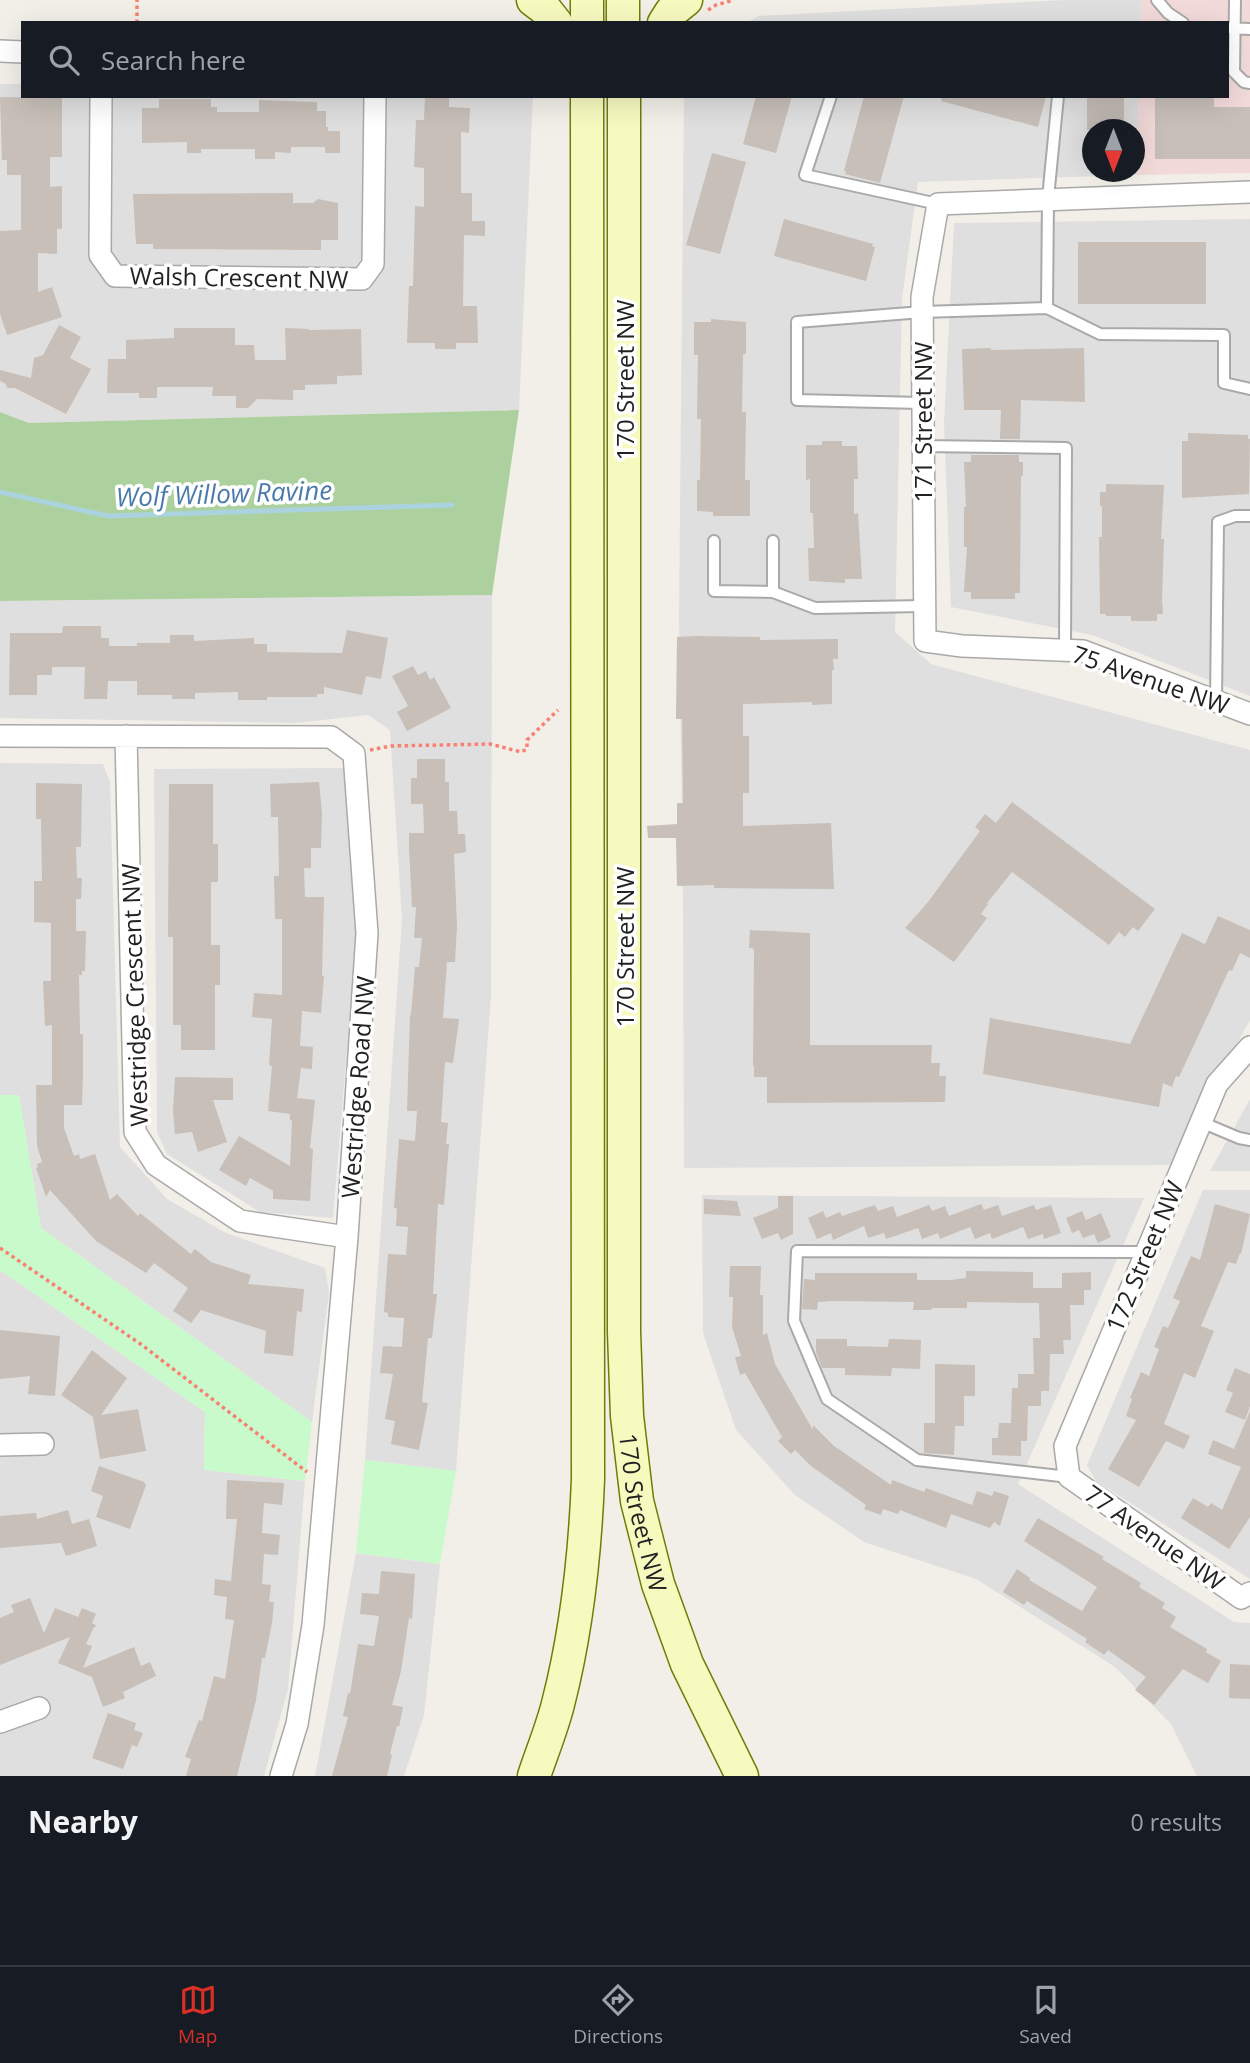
<!DOCTYPE html>
<html lang="en">
<head>
<meta charset="utf-8">
<style>
	body { margin:0; font-family:"Open Sans",sans-serif; background:#20242c; color:#f1f3f6 }
	.compass { position:absolute; left:1082px; top:119px; width:63px; height:63px; border-radius:50%; background:#171b24; box-shadow:0 7px 28px #0002; rotate:180deg }
	.list { margin:0; padding:0; list-style:none }
	h2 { display:flex; justify-content:space-between; align-items:center; height:91px; margin:0; padding:0 28px; font-size:30px }
	h2 small { font-size:23px; font-weight:400; color:#9ea1a6 }
	.icon { flex:none; width:38px; height:38px; fill:none; stroke:currentColor; stroke-width:2; stroke-linecap:round; stroke-linejoin:round }
	.map { position:relative; flex:none; width:1250px; height:1776px; overflow:hidden }
	.search { position:absolute; background:#171b24; box-shadow:0 7px 28px #0002; left:21px; right:21px; top:21px; height:77px; display:flex; align-items:center; gap:18px; box-sizing:border-box; padding:0 24px; border-radius:0px; color:#9ea1a6; font-size:26px }
	.sheet { height:189px; background:#171b24 }
	nav { display:flex; justify-content:space-around; align-items:center; box-sizing:border-box; height:98px; border-top:2px solid #363941; background:#171b24; font-size:19px; color:#9ea1a6 }
	nav a { display:grid; justify-items:center; gap:4px }
	nav .on { color:#d93025 }
	.map>svg:first-child { display:block }
	.residential { fill:#e0dfdf; fill-rule:evenodd }
	.commercial { fill:#f2dad9 }
	.forest { fill:#add19e }
	.park { fill:#c8facc }
	.lines { fill:none; stroke-linecap:round; stroke-linejoin:round }
	.stream { stroke:#aad3df; stroke-width:5 }
	.building { fill:#c7bfb8 }
	.service-casing { stroke:#a9a9a9; stroke-width:14 }
	.minor-casing { stroke:#a9a9a9; stroke-width:24 }
	.secondary-casing { stroke:#707d05; stroke-width:35 }
	.path { stroke:#fa8072; stroke-width:3.5; stroke-dasharray:3.5 3.5; stroke-linecap:butt }
	.service { stroke:#fff; stroke-width:10 }
	.minor { stroke:#fff; stroke-width:21 }
	.secondary { stroke:#f7fabf; stroke-width:32 }
	.labels { text-anchor:middle; dominant-baseline:central; stroke-width:7; stroke-linejoin:round; paint-order:stroke }
	.street-label { font-size:24px; fill:#222; stroke:#fff }
	.water-label { font-size:26px; font-style:italic; fill:#4a7aab; stroke:#fff }
</style>
</head>
<body>
<div class="map">
<svg width="1250" height="1776" viewBox="0 0 1250 1776">
	<rect width="100%" height="100%" fill="#f2efe9"/>
	<path class="residential" d="M1065,0H1142L1141,23H746L759,16Z
		M0,84H23V96H533L519,410L29,423L0,412Z
		M684,96H1139L1136,175L918,182L902,299L895,632L931,664L1250,750V1020L1170,1165L684,1168L683,900L679,618ZM1092,130H1134V172H1092Z
		M1250,219V696L1092,635L951,607L944,423L954,223Z
		M492,595L491,996L456,1471L365,1460L402,919L390,730L368,715L296,723L0,718V601Z
		M0,763L103,764L110,782L120,1147L167,1199L226,1233L325,1268L329,1292L312,1422L41,1228L19,1096L0,1095Z
		M345,768L356,940L333,1218L260,1212L167,1154L157,1132L154,769Z
		M1250,1099V1171H1210Z
		M1203,1190H1250V1579L1096,1481L1087,1465Z
		M702,1195L1144,1198L1018,1484L1234,1622L1250,1623V1776H1197L1171,1724L1115,1667L976,1579L864,1542L795,1495L736,1430L703,1333Z
		M0,1270L205,1412L204,1470L305,1481L288,1689L264,1776H0Z
		M356,1553L440,1564L424,1715L404,1776H315Z"/>
	<path class="commercial" d="M1142,0H1250V173L1136,175L1139,96H1227V23H1141Z"/>
	<path class="forest" d="M519,410L492,595L0,601V412L29,423Z"/>
	<path class="park" d="M0,1095H19L41,1228L312,1422L305,1481L204,1470L205,1412L0,1270Z
		M365,1460L456,1471L440,1564L356,1553Z"/>
	<g class="lines">
		<path class="stream" d="M0,492L108,516L452,505"/>
	</g>
	<path class="building" d="M425,96H449V107L470,108L469,133L461,132V193H472V221H485V236L464,235L463,306H477L478,343H456V349H435V343H407L409,286H413L415,206L424,207V168L414,167L416,120H424Z
		M756,96H792L776,153L743,144Z
		M864,96H904L880,183L845,174L846,171H844Z
		M942,96H1046L1038,127L941,101Z
		M1087,96H1124V130H1087Z
		M1155,96H1214V107H1250V159H1155Z
		M0,97L62,98V157H50V187L62,186V229H57V254L38,253V292L52,287L62,317L7,335L0,314V231L21,230V175H7V160H2Z
		M159,99H211V107H217V112H259V100L317,102V111H326V127H328V131H340V153H325V147H291V153L275,152V159H255V149H201V153H187V142L142,143V108H159Z
		M712,153L746,162L720,254L686,245Z
		M293,193V203H313L318,199L338,203V240H321V250L153,249V244H136L133,194Z
		M784,219L873,244L872,246L875,247L866,281L774,256Z
		M1078,242H1206V304H1078Z
		M711,319L746,322V354H743L742,412H746L745,480H750V516H713V512L697,511V480H700L701,419H697L698,355H694V322H711Z
		M59,325L81,337L70,358L91,369L66,414L15,388H7L6,384L0,381V370L31,378L34,358L43,355Z
		M174,328H235V345H254L255,360H286L285,328L309,329V330L361,329L362,375L337,376V384L305,385V390H293V400L257,399L248,408H236V396H212L213,387H157V398H139V393H107L108,359H126V340L174,338Z
		M991,348V350L1084,348L1085,402L1021,400L1020,439H1000L1001,410H964L962,349Z
		M1188,433L1248,435V439H1250L1249,494L1182,498V441H1188Z
		M822,441H842V446H857L858,479H854V514L858,513L862,579H845V583L809,581L808,548H814L813,513H810V479L806,480V445H822Z
		M971,455H1019V462H1023V476H1021L1020,593H1015V599H971V592H964L967,547H964V507H966L964,462H971Z
		M1106,484L1164,485L1161,539H1164L1162,600L1163,614H1157V621H1131V616H1106V614H1100L1099,537H1102V506H1100V492H1106Z
		M63,626H101V638H109V646H137V643H170V635H194V641L254,638V644H267V652L342,653L347,630L388,638L381,679L366,676L362,695L324,687V694H317V697H267V700H238V692L195,693V699H172V695H137V681H108L107,699H84L85,667H52V675H37V695H9L10,633H62Z
		M696,636L760,637V640L838,639V659H833L834,670H832V704L812,705V702L743,704V736H749V793H743V826L831,823L834,889L714,888V885L677,886L676,838H648L647,826L677,824V803H683L682,719H676L677,637Z
		M413,666L418,675L426,671L430,680L434,677L451,708L407,731L397,712L408,706L392,676Z
		M417,759H445V782H449V811H457L458,834H465L466,852L454,854L457,926L455,962H447L443,1018L459,1019L453,1063L445,1062L441,1122L448,1123L446,1144H449L444,1205L438,1204L433,1294H437L432,1338H428L422,1402L428,1403L419,1450L391,1444L395,1421L385,1419L393,1374L380,1373L383,1346L402,1347L404,1318L388,1317V1313L384,1312L388,1254L406,1255L408,1227L396,1226L397,1208H394L399,1139L415,1141L417,1111H407L410,1015H411L415,967H419L422,938H414L416,907H412L409,848V833H424L423,804H411V778H417Z
		M319,782L322,813L321,848H311V868H304L305,897H324L322,976H324L321,1013L302,1011L300,1046L313,1047L312,1069L301,1068L297,1098L315,1100L310,1148L313,1149L310,1201L273,1199V1191L250,1178L246,1186L219,1170L239,1136L290,1166L292,1121L290,1120V1114L268,1111L272,1066L269,1065L272,1019L252,1017L254,993L282,995V919H275L274,878V876H279L278,817H271L270,784Z
		M36,783L82,784L81,847H76L77,878H82L81,899H76V931H86L85,971H82V975H79L80,1034H83V1077L82,1105H64V1128L74,1156L79,1154L80,1159L95,1154L110,1200L117,1194L138,1216L140,1213L191,1254L195,1249L211,1262L251,1275L248,1284L304,1289L302,1312L297,1311L293,1356L264,1353L266,1331L201,1310L191,1323L173,1311L188,1288L154,1263L146,1273L96,1241L50,1190L46,1197L36,1168L38,1167L37,1164L42,1162L37,1146L36,1085H52V1025L45,1026L43,981H51V923L34,922V881H42L41,819H36Z
		M169,784H213V844H218V882H211V945H220V985H215V1050H181V1025H173V937H168Z
		M1012,802L1155,909L1138,931L1133,927L1125,937L1119,932L1109,945L1012,872L987,903L988,904L981,914L987,918L954,962L905,928L928,902L980,831L975,827L985,814L996,823Z
		M1218,916L1250,930V958L1240,953L1232,971L1229,970L1179,1077L1176,1076L1172,1087L1163,1083L1159,1107L983,1074L990,1018L1130,1044L1182,933L1205,944Z
		M750,930L810,933V1045H932L931,1063H940L939,1076H946L945,1102L767,1103V1077H754V1066H753L754,952L753,948H749Z
		M175,1077L233,1078V1100H213L227,1142L198,1152L192,1132L175,1134L173,1111Z
		M778,1196H793V1234L781,1240L778,1233L762,1239L753,1218L778,1208Z
		M704,1199L737,1201L741,1216L704,1214Z
		M981,1204L984,1210L998,1205L1002,1216L1034,1205L1036,1210L1051,1205L1061,1233L1044,1239L1043,1234L1028,1239L1023,1227L992,1239L990,1233L975,1239L970,1227L940,1239L938,1233L922,1239L918,1228L886,1239L884,1233L868,1238L864,1226L833,1240L831,1233L817,1239L808,1218L823,1211L826,1218L840,1212L842,1216L875,1205L878,1211L893,1206L897,1217L929,1205L932,1211L945,1206L949,1216Z
		M1215,1204L1250,1214L1241,1254L1240,1253L1236,1264L1228,1262L1201,1326L1214,1331L1195,1378L1184,1373L1164,1424L1190,1436L1184,1449L1166,1441L1139,1487L1108,1469L1136,1420L1126,1416L1132,1399L1130,1398L1141,1372L1149,1376L1159,1349L1154,1347L1163,1326L1168,1328L1180,1301L1173,1298L1191,1256L1200,1260Z
		M1082,1211L1086,1220L1101,1213L1111,1237L1098,1243L1094,1234L1083,1238L1079,1230L1072,1233L1066,1218Z
		M730,1266H761L760,1295H763V1335L767,1333L775,1364L813,1430V1425L834,1446L891,1485L892,1480L924,1492L926,1488L972,1505L977,1491L992,1496L994,1491L1009,1496L1000,1526L994,1522L990,1528L951,1514L946,1528L900,1510L898,1514L883,1509L881,1515L864,1509L866,1505L811,1466L795,1450L791,1454L778,1441L782,1437L745,1373L740,1375L735,1357L741,1356L732,1327L733,1297H729Z
		M966,1271L1033,1272V1288H1062V1273L1091,1272V1290H1084V1305H1070L1071,1340H1063L1064,1354H1050L1049,1391H1041V1406H1028L1027,1441H1021V1456L992,1455V1438H998L999,1423H1011L1012,1388H1018V1374H1034L1033,1338H1040L1039,1303L967,1302V1308H932L931,1310H913L914,1302L833,1301L818,1302L817,1310L802,1309L804,1279L815,1280V1273H917V1280H951L966,1278Z
		M0,1330L60,1336L55,1396L28,1394L30,1376L0,1379Z
		M816,1339H847V1346L888,1347L889,1339L921,1340L920,1369L892,1368L891,1376L845,1375V1368H822L816,1352Z
		M92,1350L127,1378L101,1415L138,1409L146,1451L100,1459L93,1417L61,1395Z
		M935,1364L975,1365V1396H964V1426H955L954,1455L924,1453V1423H935Z
		M1235,1368L1250,1374V1406L1245,1420L1225,1412L1233,1393L1226,1390Z
		M1250,1411V1517L1229,1549L1181,1518L1193,1498L1208,1507L1211,1503L1222,1510L1241,1467L1208,1454L1213,1440L1234,1449Z
		M99,1466L144,1482L146,1485L130,1529L96,1517L103,1496L91,1491Z
		M227,1480L284,1483L282,1505L264,1503L262,1533L280,1535L278,1555L264,1554L262,1584L271,1585L269,1602H274L272,1623L265,1658H262L256,1700L237,1776H186L191,1759L185,1757L199,1720L202,1721L214,1676L225,1679L234,1620L225,1619L227,1597L214,1595L215,1579L231,1581L237,1519H226Z
		M68,1510L72,1524L89,1519L97,1546L66,1556L61,1543L0,1548V1516L36,1513L37,1519Z
		M1038,1518L1104,1557L1102,1559L1141,1583L1139,1587L1165,1603L1162,1608L1176,1617L1170,1627L1207,1649L1206,1652L1221,1661L1208,1683L1183,1669L1154,1705L1135,1690L1146,1677L1108,1650L1104,1655L1085,1642L1087,1639L1027,1601L1024,1605L1003,1592L1017,1569L1030,1578L1029,1580L1082,1611L1097,1587L1024,1541Z
		M381,1571L415,1574L412,1619L409,1618L401,1671L392,1705L403,1707L399,1727L397,1726L390,1754L392,1755L387,1776H332L348,1717L343,1716L348,1693L350,1694L358,1644L374,1646L379,1616L360,1614L362,1593L379,1594Z
		M30,1598L44,1633L55,1608L78,1617L82,1608L96,1614L92,1623L97,1626L94,1627L86,1644L92,1646L83,1668L134,1647L141,1666L150,1662L156,1676L123,1692L125,1698L103,1707L92,1677L58,1663L70,1637L0,1665V1618L14,1612L11,1605Z
		M1230,1664L1250,1665V1699L1229,1698Z
		M108,1713L136,1723L134,1730L143,1733L137,1747L132,1745L123,1769L92,1758Z"/>
	<g class="lines">
		<defs>
			<path id="service" d="M1157,0L1168,13L1183,23
				M1235,0L1234,72L1244,82L1250,83
				M1227,28L1250,29
				M831,96L805,175L938,204
				M1058,96L1048,198L1047,308L1100,334L1224,335V383L1250,389
				M921,403L797,400V322L922,312L1047,308
				M921,446L1066,448L1065,649
				M714,541V591L773,592L815,608L923,606
				M773,592V541
				M1216,701L1218,522L1235,516H1250
				M1201,1122L1239,1138L1250,1140
				M1069,1477L917,1460L827,1399L794,1321L797,1251L1145,1252"/>
			<path id="minor" d="M0,51L23,52
				M101,96L100,255L115,276L362,279L373,264L375,96
				M1250,192L938,204L922,297L925,641L962,646L1083,651L1250,714
				M0,736L331,737L354,754L367,933L347,1237L313,1625L297,1724L281,1776
				M126,736L135,1132L156,1165L240,1221L347,1237
				M1250,1047L1217,1084L1065,1446L1069,1477L1241,1598L1250,1593
				M0,1445L43,1444
				M0,1722L39,1708"/>
			<g id="secondary">
				<path d="M533,0L545,9L556,23"/>
				<path d="M623,0V23"/>
				<path d="M587,23V0"/>
				<path d="M664,23L671,12L686,0"/>
				<path id="s1" d="M624,96V1332L627,1416L637,1501L658,1584L687,1664L742,1776"/>
				<path d="M534,1776C542,1752 552,1728 558,1704C577,1630 585,1556 588,1479L587,96"/>
			</g>
		</defs>
		<use href="#service" class="service-casing"/>
		<use href="#minor" class="minor-casing"/>
		<use href="#secondary" class="secondary-casing"/>
		<path class="path" d="M708,10L716,5L734,0
			M137,23V0
			M370,750L391,746L490,744L521,752L527,749V740L558,710
			M0,1248L142,1345L307,1472"/>
		<use href="#service" class="service"/>
		<use href="#minor" class="minor"/>
		<use href="#secondary" class="secondary"/>
	</g>
	<g class="labels">
		<g class="street-label">
			<text transform="translate(239 277) rotate(1)">Walsh Crescent NW</text>
			<text transform="translate(624 380) rotate(-90)">170 Street NW</text>
			<text transform="translate(922 422) rotate(-90)">171 Street NW</text>
			<text transform="translate(1151 679) rotate(19)">75 Avenue NW</text>
			<text transform="translate(624 947) rotate(-90)">170 Street NW</text>
			<text transform="translate(134 995) rotate(-92)">Westridge Crescent NW</text>
			<text transform="translate(357 1087) rotate(-86)">Westridge Road NW</text>
			<text transform="translate(1144 1256) rotate(-67)">172 Street NW</text>
			<text stroke="none"><textPath href="#s1" startOffset="1418">170 Street NW</textPath></text>
			<text transform="translate(1155 1537) rotate(35)">77 Avenue NW</text>
		</g>
		<g class="water-label">
			<text transform="translate(224 493) rotate(-2)">Wolf Willow Ravine</text>
		</g>
	</g>
</svg>
<svg class="compass" viewBox="-18 -18 36 36"><path d="M0-13l5 13h-10z" fill="#e53935"/><path d="M0 13l5-13h-10z" fill="#9ea1a6"/></svg>
<div class="search"><svg class="icon" aria-label="search" viewBox="0 0 24 24"><circle cx="10" cy="10" r="6"/><path d="M15 15l6 6"/></svg>Search here</div>
</div>
<section class="sheet">
<h2>Nearby<small>0 results</small></h2>
<ul class="list">
</ul>
</section>
<nav>
<a class="on"><svg class="icon" aria-label="map" viewBox="0 0 24 24"><path d="M3 6l6-2 6 2 6-2v14l-6 2-6-2-6 2zM9 4v14M15 6v14"/></svg>Map</a>
<a><svg class="icon" aria-label="directions" viewBox="0 0 24 24"><path d="M12 3l9 9-9 9-9-9zM9 14v-3h6M13 9l2 2-2 2"/></svg>Directions</a>
<a><svg class="icon" aria-label="saved" viewBox="0 0 24 24"><path d="M7 4h10v16l-5-4-5 4z"/></svg>Saved</a>
</nav>
</body>
</html>
